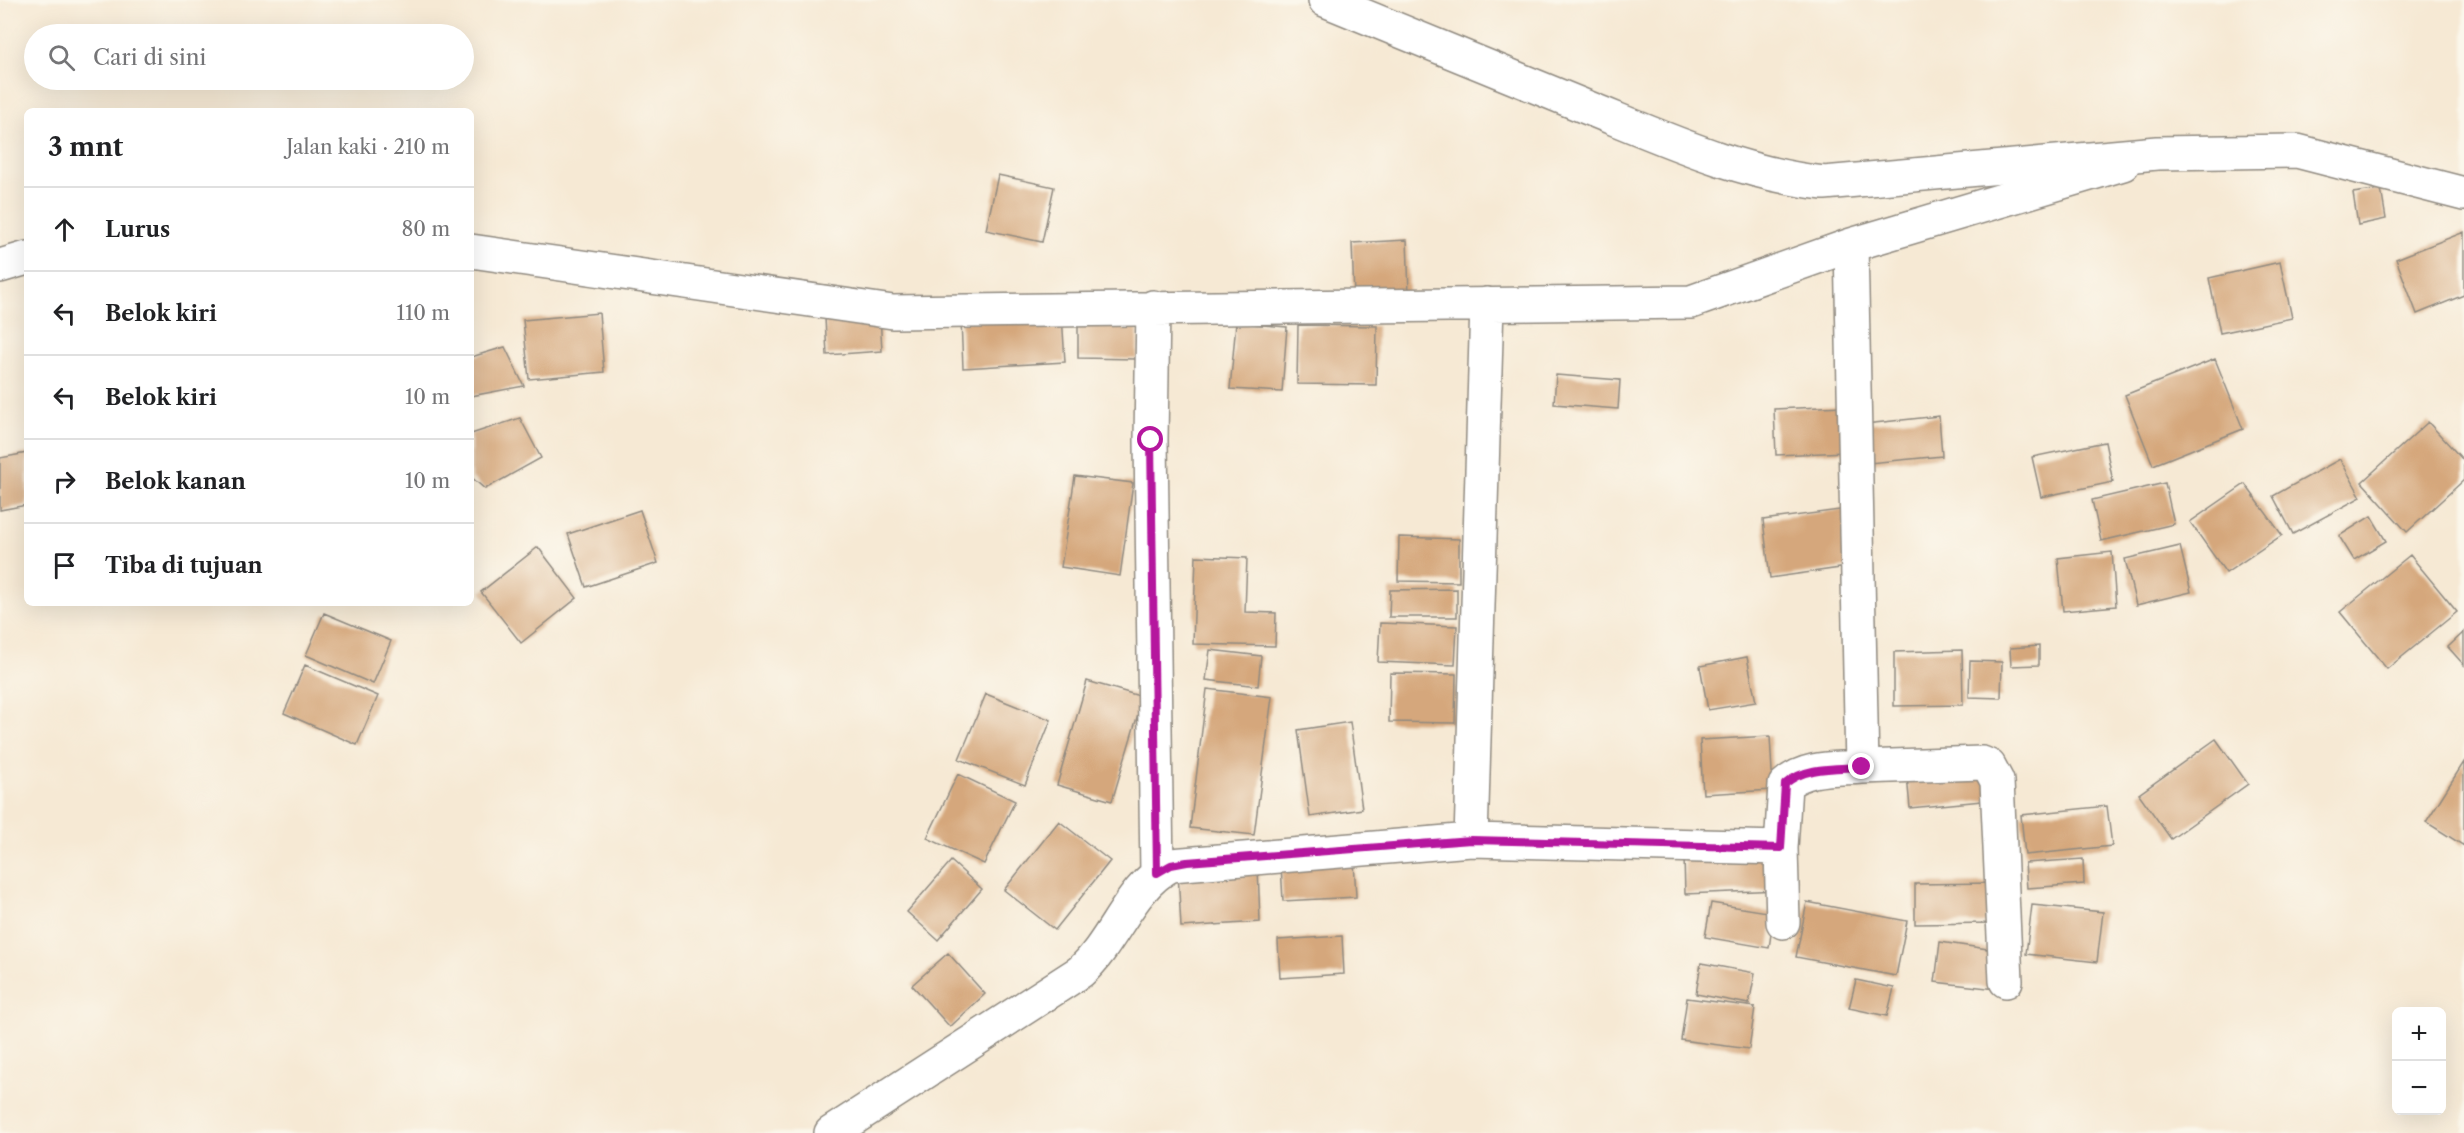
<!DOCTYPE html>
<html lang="id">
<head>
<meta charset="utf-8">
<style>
	body { margin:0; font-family:"Libre Caslon Text",serif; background:#f2f2f2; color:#202124 }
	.controls { position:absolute; right:18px; bottom:18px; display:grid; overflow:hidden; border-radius:9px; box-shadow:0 6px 24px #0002 }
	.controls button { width:54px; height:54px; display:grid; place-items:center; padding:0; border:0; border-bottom:2px solid #e0e0e0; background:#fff; color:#202124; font:30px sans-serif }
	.stop { position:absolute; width:18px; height:18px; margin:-14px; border:4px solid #b5179e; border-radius:50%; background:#fff }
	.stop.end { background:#b5179e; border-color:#fff; box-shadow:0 2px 6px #0008 }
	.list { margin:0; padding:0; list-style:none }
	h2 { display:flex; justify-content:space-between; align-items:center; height:78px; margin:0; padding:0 24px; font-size:26px }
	h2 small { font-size:20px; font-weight:400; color:#757577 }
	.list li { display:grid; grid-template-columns:39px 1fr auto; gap:18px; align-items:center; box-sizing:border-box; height:84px; padding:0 24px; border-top:2px solid #e0e0e0 }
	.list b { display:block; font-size:22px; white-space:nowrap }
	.list em { font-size:20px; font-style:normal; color:#757577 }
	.icon { flex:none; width:33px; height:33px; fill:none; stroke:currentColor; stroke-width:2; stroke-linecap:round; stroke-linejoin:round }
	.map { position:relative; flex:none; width:2464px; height:1133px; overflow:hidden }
	.search { position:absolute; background:#fff; box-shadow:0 6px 24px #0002; left:24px; top:24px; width:450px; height:66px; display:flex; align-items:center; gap:15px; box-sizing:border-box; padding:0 21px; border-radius:33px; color:#757577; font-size:22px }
	.panel { position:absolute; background:#fff; box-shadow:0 6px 24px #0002; left:24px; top:108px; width:450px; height:498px; border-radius:9px }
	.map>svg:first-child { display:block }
	.building { fill:#d5a77b }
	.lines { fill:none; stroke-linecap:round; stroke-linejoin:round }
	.minor-casing { stroke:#908a80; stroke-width:36 }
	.tertiary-casing { stroke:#908a80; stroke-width:36 }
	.minor { stroke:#fff; stroke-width:33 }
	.tertiary { stroke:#fff; stroke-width:33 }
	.route { stroke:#b5179e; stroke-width:8 }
</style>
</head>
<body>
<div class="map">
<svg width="2464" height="1133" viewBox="0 0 2464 1133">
	<rect width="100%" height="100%" fill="#fbf7ec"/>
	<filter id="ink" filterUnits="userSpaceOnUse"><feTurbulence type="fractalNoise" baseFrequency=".0167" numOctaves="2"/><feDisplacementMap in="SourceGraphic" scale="12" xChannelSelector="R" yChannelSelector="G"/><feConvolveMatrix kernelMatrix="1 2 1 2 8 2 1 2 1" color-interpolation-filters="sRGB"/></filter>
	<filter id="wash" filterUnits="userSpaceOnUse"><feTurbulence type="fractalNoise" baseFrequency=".008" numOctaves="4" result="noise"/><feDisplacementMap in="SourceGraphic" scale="24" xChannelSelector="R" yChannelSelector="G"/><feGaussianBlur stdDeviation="1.35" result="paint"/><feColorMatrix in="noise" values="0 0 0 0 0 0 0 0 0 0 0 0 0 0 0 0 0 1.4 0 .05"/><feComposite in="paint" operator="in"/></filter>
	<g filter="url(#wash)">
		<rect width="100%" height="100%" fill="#f6e9d4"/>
		<g id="blocks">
			<path class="building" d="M998,175L1054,187L1042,242L986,230Z
				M2381,189L2386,219L2358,225L2353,193Z
				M2464,232V295L2417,314L2396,259Z
				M1407,240L1409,293L1354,296L1352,243Z
				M2280,262L2292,318L2220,333L2209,278Z
				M599,313L604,372L529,379L523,320Z
				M880,315L882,351L827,355L825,318Z
				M1062,315L1065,362L963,368L961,321Z
				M1078,316H1138L1137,359L1078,358Z
				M1236,323L1287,327L1282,392L1230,389Z
				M1298,325L1377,326L1376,385L1297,384Z
				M505,347L524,386L471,396V357Z
				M2215,359L2243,429L2153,465L2125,395Z
				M1556,375L1620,380L1618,409L1554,404Z
				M1844,406L1846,452L1776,455L1774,409Z
				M1939,416L1942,456L1869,463L1865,424Z
				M520,418L541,458L485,489L471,477V434Z
				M2428,422L2464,461V480L2407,532L2362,482Z
				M2105,442L2113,482L2041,497L2032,457Z
				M27,453V505L0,510V458Z
				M2340,459L2361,497L2293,534L2273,496Z
				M1075,476L1133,483L1120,576L1061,567Z
				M2165,483L2174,524L2101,541L2092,500Z
				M2245,484L2282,535L2226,573L2190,522Z
				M1847,509L1854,566L1770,578L1763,520Z
				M640,510L658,563L586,587L568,534Z
				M2371,516L2386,541L2354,560L2339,536Z
				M1399,537L1459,539V582L1398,581Z
				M2180,546L2191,592L2136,605L2125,559Z
				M538,547L577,598L521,643L481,592Z
				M2112,552L2116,606L2063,611L2058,558Z
				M2410,555L2457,612L2387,669L2340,612Z
				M1196,556L1247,558L1245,612L1276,613L1275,646L1193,644Z
				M1457,589V617H1389L1390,590Z
				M324,613L391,641L373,684L306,655Z
				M1380,623L1457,626L1455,665L1378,662Z
				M2464,632V665L2448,647Z
				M2039,646V665L2011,666L2010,648Z
				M1210,650L1261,656L1258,686L1206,680Z
				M1962,650L1963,705L1894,706V652Z
				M1747,657L1756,702L1708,710L1700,666Z
				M1970,661L2002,662L2001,698L1969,697Z
				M305,665L378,696L357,745L284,713Z
				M1390,673L1456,674L1455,723L1389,722Z
				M1087,681L1143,697L1112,801L1057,785Z
				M1207,689L1272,697L1254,835L1190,828Z
				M986,694L1051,720L1025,785L959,759Z
				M1350,722L1362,809L1310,817L1298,730Z
				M1770,736L1773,790L1703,794L1700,740Z
				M2216,739L2248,784L2171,839L2139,794Z
				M2464,762V846L2426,822Z
				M1989,769L1992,800L1910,808L1907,776Z
				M958,774L1015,801L984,864L927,838Z
				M2107,806L2112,846L2025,855L2021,815Z
				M1059,821L1110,861L1055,930L1004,890Z
				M1778,853L1779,890L1685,894L1684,857Z
				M2083,859L2084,884L2027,888L2025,863Z
				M951,861L982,889L938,940L907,912Z
				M1354,861L1356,897L1283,901L1281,865Z
				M1258,868L1260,922L1181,927L1178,872Z
				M1994,883V923L1915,924V884Z
				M1807,902L1907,921L1896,976L1796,957Z
				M1711,903L1774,913L1769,948L1705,937Z
				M2032,905L2103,912L2097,962L2026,954Z
				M1342,936L1344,974L1280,978L1278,940Z
				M1940,942L2001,951L1996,989L1935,982Z
				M948,953L985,994L950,1027L912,985Z
				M1701,963L1755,973L1749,1004L1696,994Z
				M1856,980L1894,988L1887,1016L1849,1008Z
				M1687,998L1755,1007L1749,1049L1681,1040Z"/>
		</g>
	</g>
	<g filter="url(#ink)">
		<use href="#blocks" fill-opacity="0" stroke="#908a80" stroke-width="1.5"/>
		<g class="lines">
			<defs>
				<path id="minor" d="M471,251L893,312L1691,302L1851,245L2123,164
					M0,266L27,258
					M1153,307L1151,440L1157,873
					M1862,767L1982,763L1989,766L1997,781L2006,981
					M1471,840L1487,304
					M1783,922L1781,848L1785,785C1805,766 1836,769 1862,767L1851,245
					M831,1133L1080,972C1115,941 1129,887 1171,865L1471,840L1781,848"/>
				<path id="tertiary" d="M1325,0C1412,36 1499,71 1586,107C1663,138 1741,174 1824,183L2157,153L2297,151L2464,194"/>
			</defs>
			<use href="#minor" class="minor-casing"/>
			<use href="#tertiary" class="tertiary-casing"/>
			<use href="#minor" class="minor"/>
			<use href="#tertiary" class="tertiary"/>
		</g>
	</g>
	<g class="lines" filter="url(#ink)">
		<path class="route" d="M1151,440L1157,873L1171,865L1187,862L1471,840L1781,848L1785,784C1806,766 1836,769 1862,767"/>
	</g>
</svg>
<div class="controls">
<button>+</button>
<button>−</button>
</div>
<div class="stop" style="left:1151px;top:440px"></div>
<div class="stop end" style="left:1862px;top:767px"></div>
<div class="search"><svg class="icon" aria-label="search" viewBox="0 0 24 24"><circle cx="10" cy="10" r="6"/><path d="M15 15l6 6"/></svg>Cari di sini</div>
<section class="panel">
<h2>3 mnt<small>Jalan kaki · 210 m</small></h2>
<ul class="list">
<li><svg class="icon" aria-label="ahead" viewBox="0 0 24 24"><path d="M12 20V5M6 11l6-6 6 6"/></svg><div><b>Lurus</b></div><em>80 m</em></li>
<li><svg class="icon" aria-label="left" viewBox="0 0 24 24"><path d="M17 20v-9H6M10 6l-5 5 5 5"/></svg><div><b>Belok kiri</b></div><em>110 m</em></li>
<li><svg class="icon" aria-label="left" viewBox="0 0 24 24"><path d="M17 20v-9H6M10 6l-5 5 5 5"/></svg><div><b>Belok kiri</b></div><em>10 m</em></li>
<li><svg class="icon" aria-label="right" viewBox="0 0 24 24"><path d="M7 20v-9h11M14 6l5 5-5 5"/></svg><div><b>Belok kanan</b></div><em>10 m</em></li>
<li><svg class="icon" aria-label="arrive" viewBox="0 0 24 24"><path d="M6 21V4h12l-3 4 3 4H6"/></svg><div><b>Tiba di tujuan</b></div></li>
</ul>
</section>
</div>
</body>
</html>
